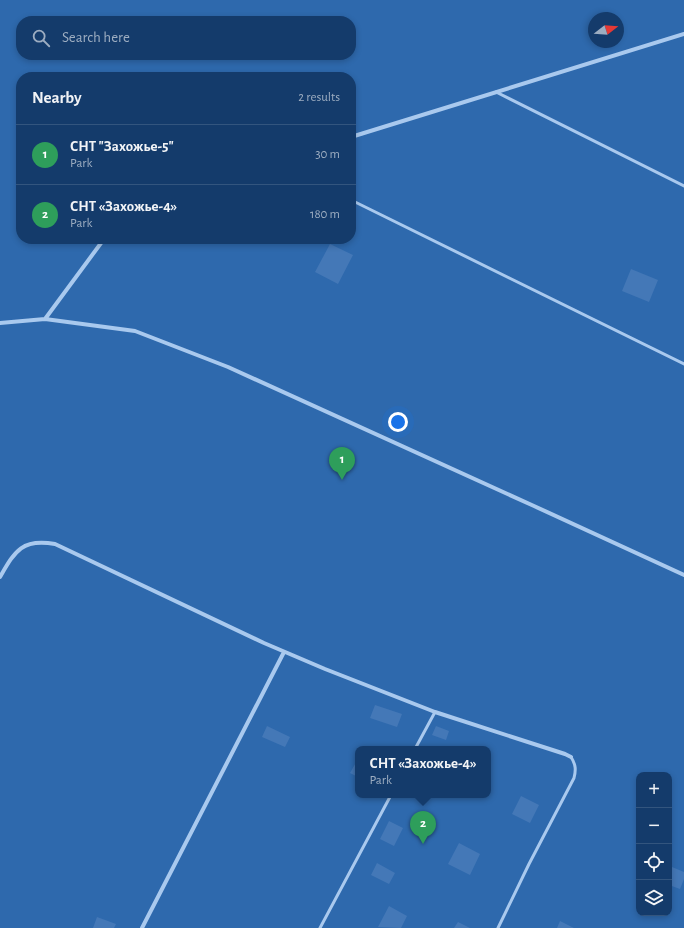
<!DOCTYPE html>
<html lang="en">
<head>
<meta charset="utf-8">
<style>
	body { margin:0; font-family:"Alegreya Sans",sans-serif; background:#1d4271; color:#f1f3f6 }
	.controls { position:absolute; right:12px; bottom:12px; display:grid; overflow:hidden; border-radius:8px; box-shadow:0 2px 6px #0003 }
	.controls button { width:36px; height:36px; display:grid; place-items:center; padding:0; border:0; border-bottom:1px solid #33557e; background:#143b6b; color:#f1f3f6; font:20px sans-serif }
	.compass { position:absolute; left:588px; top:12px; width:36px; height:36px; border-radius:50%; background:#143b6b; box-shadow:0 2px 6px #0003; rotate:73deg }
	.you { position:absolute; left:398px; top:422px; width:14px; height:14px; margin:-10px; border:3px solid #fff; border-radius:50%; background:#1a73e8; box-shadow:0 0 0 6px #1a73e833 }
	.badge { display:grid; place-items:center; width:26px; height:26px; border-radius:50%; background:#95b2f1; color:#fff; font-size:13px; font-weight:700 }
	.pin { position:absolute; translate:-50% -33px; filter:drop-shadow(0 1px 2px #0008) }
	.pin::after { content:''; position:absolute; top:21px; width:14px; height:12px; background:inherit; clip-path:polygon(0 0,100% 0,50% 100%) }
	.popup { position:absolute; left:355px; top:746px; width:136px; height:52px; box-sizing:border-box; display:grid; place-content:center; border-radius:8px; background:#143b6b; filter:drop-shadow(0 1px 3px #0005); font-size:13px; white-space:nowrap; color:#9dadc1 }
	.popup b { font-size:15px; color:#f1f3f6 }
	.popup::after { content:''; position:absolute; left:50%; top:100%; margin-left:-8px; border:8px solid transparent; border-top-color:#143b6b }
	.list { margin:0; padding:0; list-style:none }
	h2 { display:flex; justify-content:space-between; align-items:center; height:52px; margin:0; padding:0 16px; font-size:17px }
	h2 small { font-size:13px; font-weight:400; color:#9dadc1 }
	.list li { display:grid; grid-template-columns:26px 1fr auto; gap:12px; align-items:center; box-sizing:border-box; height:60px; padding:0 16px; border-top:1px solid #33557e }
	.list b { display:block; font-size:15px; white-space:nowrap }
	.list p { margin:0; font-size:13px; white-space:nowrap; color:#9dadc1 }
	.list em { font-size:13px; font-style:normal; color:#9dadc1 }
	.icon { flex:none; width:22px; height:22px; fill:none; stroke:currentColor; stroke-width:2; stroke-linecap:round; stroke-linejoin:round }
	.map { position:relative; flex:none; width:684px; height:928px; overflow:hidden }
	.search { position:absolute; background:#143b6b; box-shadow:0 2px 6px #0003; left:16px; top:16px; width:340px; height:44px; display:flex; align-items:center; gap:10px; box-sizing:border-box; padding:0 14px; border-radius:16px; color:#9dadc1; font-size:15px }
	.panel { position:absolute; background:#143b6b; box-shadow:0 2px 6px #0003; left:16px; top:72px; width:340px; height:172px; border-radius:16px }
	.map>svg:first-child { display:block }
	.green { fill:#2e69ad; fill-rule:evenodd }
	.building { fill:#4478b7 }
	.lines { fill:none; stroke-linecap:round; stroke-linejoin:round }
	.service { stroke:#a9c9ee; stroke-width:3 }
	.minor { stroke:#a9c9ee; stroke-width:4 }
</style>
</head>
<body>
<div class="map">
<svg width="684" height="928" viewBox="0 0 684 928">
	<rect width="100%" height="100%" fill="#1b4f8f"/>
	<path class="green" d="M0,0H684V928H0ZM594,18H618V42H594ZM21,21H351V55H21ZM21,77H351V239H21ZM358,749H488V795H358ZM639,775H669V913H639Z"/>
	<path class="building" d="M330,244L353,255L338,284L315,272Z
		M631,269L658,280L649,302L622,291Z
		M375,705L402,714L397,727L370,718Z
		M267,726L290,737L285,747L262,737Z
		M436,726L449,731L446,740L432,735Z
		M358,759V777L350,773Z
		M521,796L539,805L530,823L512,814Z
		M389,821L403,828L394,846L380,839Z
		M459,843L480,854L470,875L448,864Z
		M377,863L395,873L389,884L371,875Z
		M672,867L684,872V879L680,889L669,885V876Z
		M389,906L407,916L401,928L378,927Z
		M97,917L116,924L114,928H93Z
		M560,921L574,928H557Z
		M458,922L470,928H454Z"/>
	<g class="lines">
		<path class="service" d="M496,92L684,186
			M351,200L684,364
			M415,749L435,712
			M320,928L391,795
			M498,928L529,864L574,778C576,770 576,765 571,757"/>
		<path class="minor" d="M351,137L684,34
			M45,319L104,239
			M0,323L45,319L135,331L228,367L534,506L684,575
			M0,577C15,551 22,538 55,544L264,643L325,669L435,712L565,754L571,757
			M142,928L284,652"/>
	</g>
</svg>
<div class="controls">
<button>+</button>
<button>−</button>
<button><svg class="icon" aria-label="locate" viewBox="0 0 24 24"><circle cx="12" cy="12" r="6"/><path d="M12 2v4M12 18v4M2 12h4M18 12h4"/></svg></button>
<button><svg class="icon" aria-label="layers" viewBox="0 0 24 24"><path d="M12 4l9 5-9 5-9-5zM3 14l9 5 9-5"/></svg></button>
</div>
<svg class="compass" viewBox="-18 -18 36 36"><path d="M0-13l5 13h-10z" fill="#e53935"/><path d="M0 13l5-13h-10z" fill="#9dadc1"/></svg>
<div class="you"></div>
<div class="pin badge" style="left:342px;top:480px;background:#2e9e5b">1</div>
<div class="pin badge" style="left:423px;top:844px;background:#2e9e5b">2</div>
<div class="popup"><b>СНТ «Захожье-4»</b>Park</div>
<div class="search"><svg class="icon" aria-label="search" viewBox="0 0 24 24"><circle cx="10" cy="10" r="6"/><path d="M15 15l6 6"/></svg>Search here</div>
<section class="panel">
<h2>Nearby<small>2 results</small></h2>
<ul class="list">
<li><span class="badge" style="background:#2e9e5b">1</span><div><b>СНТ &quot;Захожье-5&quot;</b><p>Park</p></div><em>30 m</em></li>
<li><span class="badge" style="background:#2e9e5b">2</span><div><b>СНТ «Захожье-4»</b><p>Park</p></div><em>180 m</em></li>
</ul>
</section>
</div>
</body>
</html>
